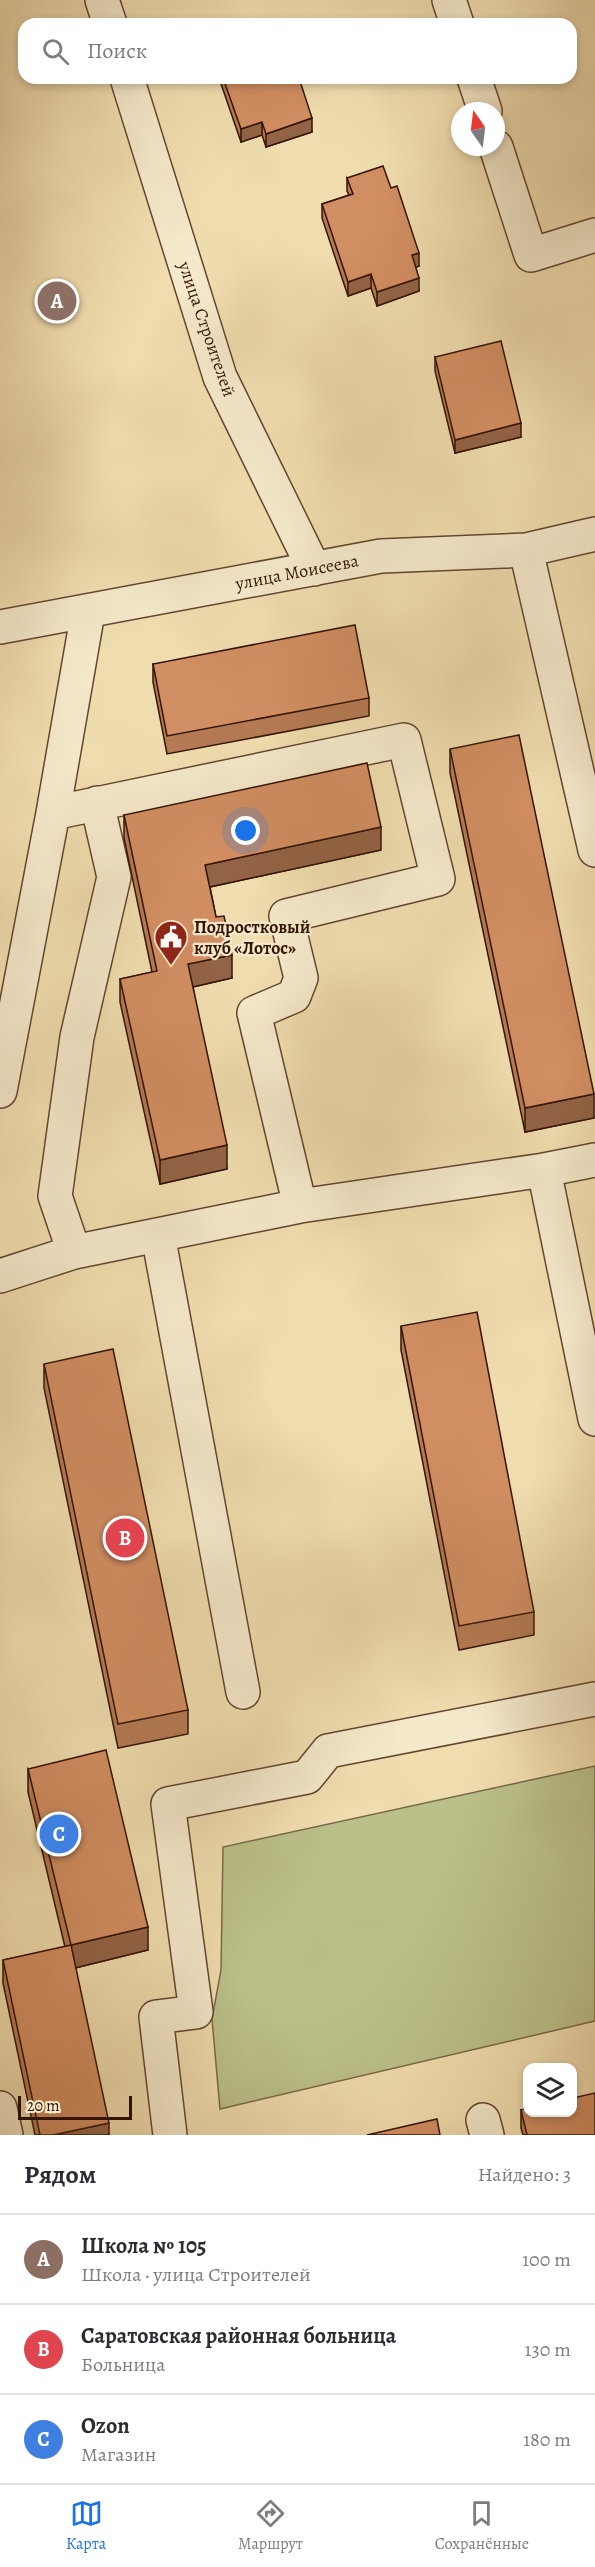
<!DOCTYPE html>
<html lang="ru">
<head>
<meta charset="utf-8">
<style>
	body { margin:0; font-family:Alegreya,serif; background:#f7f7f7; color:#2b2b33 }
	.controls { position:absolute; right:18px; bottom:18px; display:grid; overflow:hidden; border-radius:12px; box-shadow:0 3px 9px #0003 }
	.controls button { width:54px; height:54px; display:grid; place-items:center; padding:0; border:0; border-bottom:2px solid #e1e1e2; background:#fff; color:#2b2b33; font:30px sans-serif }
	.compass { position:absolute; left:451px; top:102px; width:54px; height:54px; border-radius:50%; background:#fff; box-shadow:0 3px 9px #0003; rotate:346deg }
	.scale { position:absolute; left:18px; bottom:15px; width:114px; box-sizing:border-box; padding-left:6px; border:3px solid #331406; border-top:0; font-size:16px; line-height:21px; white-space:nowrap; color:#331406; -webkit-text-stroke:4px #f5e9cb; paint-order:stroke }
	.you { position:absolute; left:246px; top:831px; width:21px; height:21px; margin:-15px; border:4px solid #fff; border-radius:50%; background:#1a73e8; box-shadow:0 0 0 9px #1a73e833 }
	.badge { display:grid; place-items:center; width:39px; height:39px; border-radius:50%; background:#1a73e8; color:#fff; font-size:20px; font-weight:700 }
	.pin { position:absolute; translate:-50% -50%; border:3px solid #fff; box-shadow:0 2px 6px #0006 }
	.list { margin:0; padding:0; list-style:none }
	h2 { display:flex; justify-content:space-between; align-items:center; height:78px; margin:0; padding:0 24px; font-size:26px }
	h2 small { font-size:20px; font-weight:400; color:#7c7c81 }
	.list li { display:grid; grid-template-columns:39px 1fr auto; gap:18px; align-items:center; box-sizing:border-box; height:90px; padding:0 24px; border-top:2px solid #e1e1e2 }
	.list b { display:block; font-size:22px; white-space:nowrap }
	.list p { margin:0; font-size:20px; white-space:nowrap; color:#7c7c81 }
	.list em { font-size:20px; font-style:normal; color:#7c7c81 }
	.icon { flex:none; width:33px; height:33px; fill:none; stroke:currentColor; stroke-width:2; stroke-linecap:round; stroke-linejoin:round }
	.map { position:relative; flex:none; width:595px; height:2135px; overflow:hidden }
	.search { position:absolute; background:#fff; box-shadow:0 3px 9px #0003; left:18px; right:18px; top:18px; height:66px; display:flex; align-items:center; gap:15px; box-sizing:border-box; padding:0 21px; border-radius:18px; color:#7c7c81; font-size:22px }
	.sheet { height:348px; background:#fff }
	nav { display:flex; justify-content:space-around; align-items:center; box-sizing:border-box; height:84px; border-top:2px solid #e1e1e2; background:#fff; font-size:16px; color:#7c7c81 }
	nav a { display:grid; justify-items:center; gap:3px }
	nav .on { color:#1a73e8 }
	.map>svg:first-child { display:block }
	.green { fill:#bbc08a; stroke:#776a48; stroke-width:1.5 }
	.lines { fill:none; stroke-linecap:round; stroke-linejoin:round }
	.minor-casing { stroke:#624630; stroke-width:36 }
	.minor { stroke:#f5e9cb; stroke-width:33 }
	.wall { fill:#b47a54; stroke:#331406; stroke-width:1.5 }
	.shaded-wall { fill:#926345; stroke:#331406; stroke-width:1.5 }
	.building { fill:#d18e62; stroke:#331406; stroke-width:1.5 }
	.labels { text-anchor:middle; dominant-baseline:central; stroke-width:4.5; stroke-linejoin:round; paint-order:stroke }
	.street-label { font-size:18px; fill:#331406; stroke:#f5e9cb }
	.poi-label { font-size:18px; font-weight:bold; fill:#331406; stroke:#f5e9cb; text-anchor:start }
</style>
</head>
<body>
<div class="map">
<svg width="595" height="2135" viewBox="0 0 595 2135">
	<rect width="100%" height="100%" fill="#f0ddaf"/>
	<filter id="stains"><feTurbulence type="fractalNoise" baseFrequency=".00333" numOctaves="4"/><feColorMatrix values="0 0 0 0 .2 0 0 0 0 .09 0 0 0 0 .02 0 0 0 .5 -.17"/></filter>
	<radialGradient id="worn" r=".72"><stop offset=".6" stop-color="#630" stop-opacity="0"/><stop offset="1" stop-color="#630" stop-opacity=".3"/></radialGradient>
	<path class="green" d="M595,1766V2021L220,2109L212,2019L221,1970L223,1847Z"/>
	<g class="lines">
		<defs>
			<path id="minor" d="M102,0L110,24
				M449,0L457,24
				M127,78L220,377L314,569
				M474,78L485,111
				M496,147L531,255L595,235
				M526,550L595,850
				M0,627L381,556L526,550L595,534
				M53,813L404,740L438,879L286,916L301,978L294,996L254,1013L300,1206
				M0,1091L53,813L88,612
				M544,1170L595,1160
				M158,1235L243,1692
				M74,1252L55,1196L77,1037L114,877L97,803
				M0,1276L74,1252L300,1206L544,1170L595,1419
				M0,2108L6,2135
				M483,2120L487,2135
				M170,2135L156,2017L196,2012L168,1804L307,1777L328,1751L595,1699"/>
		</defs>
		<use href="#minor" class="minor-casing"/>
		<use href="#minor" class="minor"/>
	</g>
	<path class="wall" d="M219,78H299L312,132L266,147L262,135L241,142Z
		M347,178L419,266L416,267L419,291L377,306L371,288L348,296L322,218V204L349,195L347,191Z
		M435,357L521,437L455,453L435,371Z
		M153,664L369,698V716L167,754L153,682Z
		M450,749L594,1118L525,1132L450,773Z
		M124,815L381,850L210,887L216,917L232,978L193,987L227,1169L160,1184L120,1002V979L152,972L124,838Z
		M401,1326L534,1612V1635L459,1650L401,1350Z
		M44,1364L188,1710V1734L118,1748L44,1388Z
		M28,1769L148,1950L75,1968L109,2135H35L3,1983V1960L65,1947L28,1792Z
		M521,2110L595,2135H523L521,2128Z"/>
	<path class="shaded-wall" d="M312,118V132L266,147V134Z
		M262,122V135L241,142V129Z
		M419,253V266L412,269V255Z
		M371,274V288L348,296V282Z
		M419,278V291L377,306V292Z
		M521,423V437L455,453V440Z
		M381,827V850L205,888V865Z
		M232,955V978L188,988V964Z
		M594,1094V1118L525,1132V1108Z
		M227,1145V1169L160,1184V1160Z
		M148,1927V1950L71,1969V1945Z
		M109,2123V2135H53Z"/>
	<path class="building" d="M223,78H299L312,118L266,134L262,122L241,129Z
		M383,166L391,188L397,186L419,253L412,255L419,278L377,292L371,274L348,282L322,204L353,194L347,178Z
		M501,341L521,423L455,440L435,357Z
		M355,625L369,698L167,736L153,664Z
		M519,735L594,1094L525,1108L450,749Z
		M367,763L381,827L205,865L216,917L224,916L232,955L188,964L227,1145L160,1160L120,979L157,971L124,815Z
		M477,1312L534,1612L459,1626L401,1326Z
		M113,1349L188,1710L118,1724L44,1364Z
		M106,1750L148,1927L71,1945L28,1769Z
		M71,1945L109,2123L53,2135H40L3,1960Z
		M595,2093V2135H527L521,2110L528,2108V2112H573V2098Z
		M437,2119L440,2135H367Z"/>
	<defs>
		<symbol id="civic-pin" viewBox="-11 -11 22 30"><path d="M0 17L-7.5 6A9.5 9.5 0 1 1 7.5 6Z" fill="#8f2418" stroke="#f5e9cb"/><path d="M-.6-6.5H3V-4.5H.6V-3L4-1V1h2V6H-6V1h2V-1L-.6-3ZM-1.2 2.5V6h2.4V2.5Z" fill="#fff"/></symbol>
	</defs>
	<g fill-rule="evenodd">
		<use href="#civic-pin" x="152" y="918" width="38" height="52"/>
	</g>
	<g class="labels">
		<g class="street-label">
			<text transform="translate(207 329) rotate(71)">улица Строителей</text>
			<text transform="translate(297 572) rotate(-11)">улица Моисеева</text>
		</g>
		<g class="poi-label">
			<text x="194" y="927">Подростковый<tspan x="194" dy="21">клуб «Лотос»</tspan></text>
		</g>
	</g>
	<rect width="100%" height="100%" filter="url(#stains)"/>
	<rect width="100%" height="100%" fill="url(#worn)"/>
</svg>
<div class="controls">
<button><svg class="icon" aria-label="layers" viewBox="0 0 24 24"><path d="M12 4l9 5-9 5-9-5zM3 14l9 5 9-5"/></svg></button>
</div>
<svg class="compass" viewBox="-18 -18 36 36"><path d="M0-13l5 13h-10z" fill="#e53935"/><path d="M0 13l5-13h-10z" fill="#7c7c81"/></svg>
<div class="scale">20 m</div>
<div class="you"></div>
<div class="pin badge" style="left:57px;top:301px;background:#8d6e63">A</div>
<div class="pin badge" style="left:125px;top:1538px;background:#e0444e">B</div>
<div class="pin badge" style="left:59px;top:1834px;background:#3f7fe0">C</div>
<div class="search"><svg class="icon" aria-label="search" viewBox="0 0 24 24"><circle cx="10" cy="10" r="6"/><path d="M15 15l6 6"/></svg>Поиск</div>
</div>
<section class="sheet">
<h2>Рядом<small>Найдено: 3</small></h2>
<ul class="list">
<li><span class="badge" style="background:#8d6e63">A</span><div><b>Школа № 105</b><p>Школа · улица Строителей</p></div><em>100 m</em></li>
<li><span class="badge" style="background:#e0444e">B</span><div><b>Саратовская районная больница</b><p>Больница</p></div><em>130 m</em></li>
<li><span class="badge" style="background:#3f7fe0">C</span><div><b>Ozon</b><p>Магазин</p></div><em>180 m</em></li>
</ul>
</section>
<nav>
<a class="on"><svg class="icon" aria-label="map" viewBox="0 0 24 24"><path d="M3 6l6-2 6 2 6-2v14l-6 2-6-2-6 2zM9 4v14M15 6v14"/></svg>Карта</a>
<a><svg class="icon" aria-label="directions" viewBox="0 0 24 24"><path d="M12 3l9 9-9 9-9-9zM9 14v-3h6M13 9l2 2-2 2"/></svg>Маршрут</a>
<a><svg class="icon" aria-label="saved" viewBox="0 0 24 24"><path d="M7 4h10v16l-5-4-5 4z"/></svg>Сохранённые</a>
</nav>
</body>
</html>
